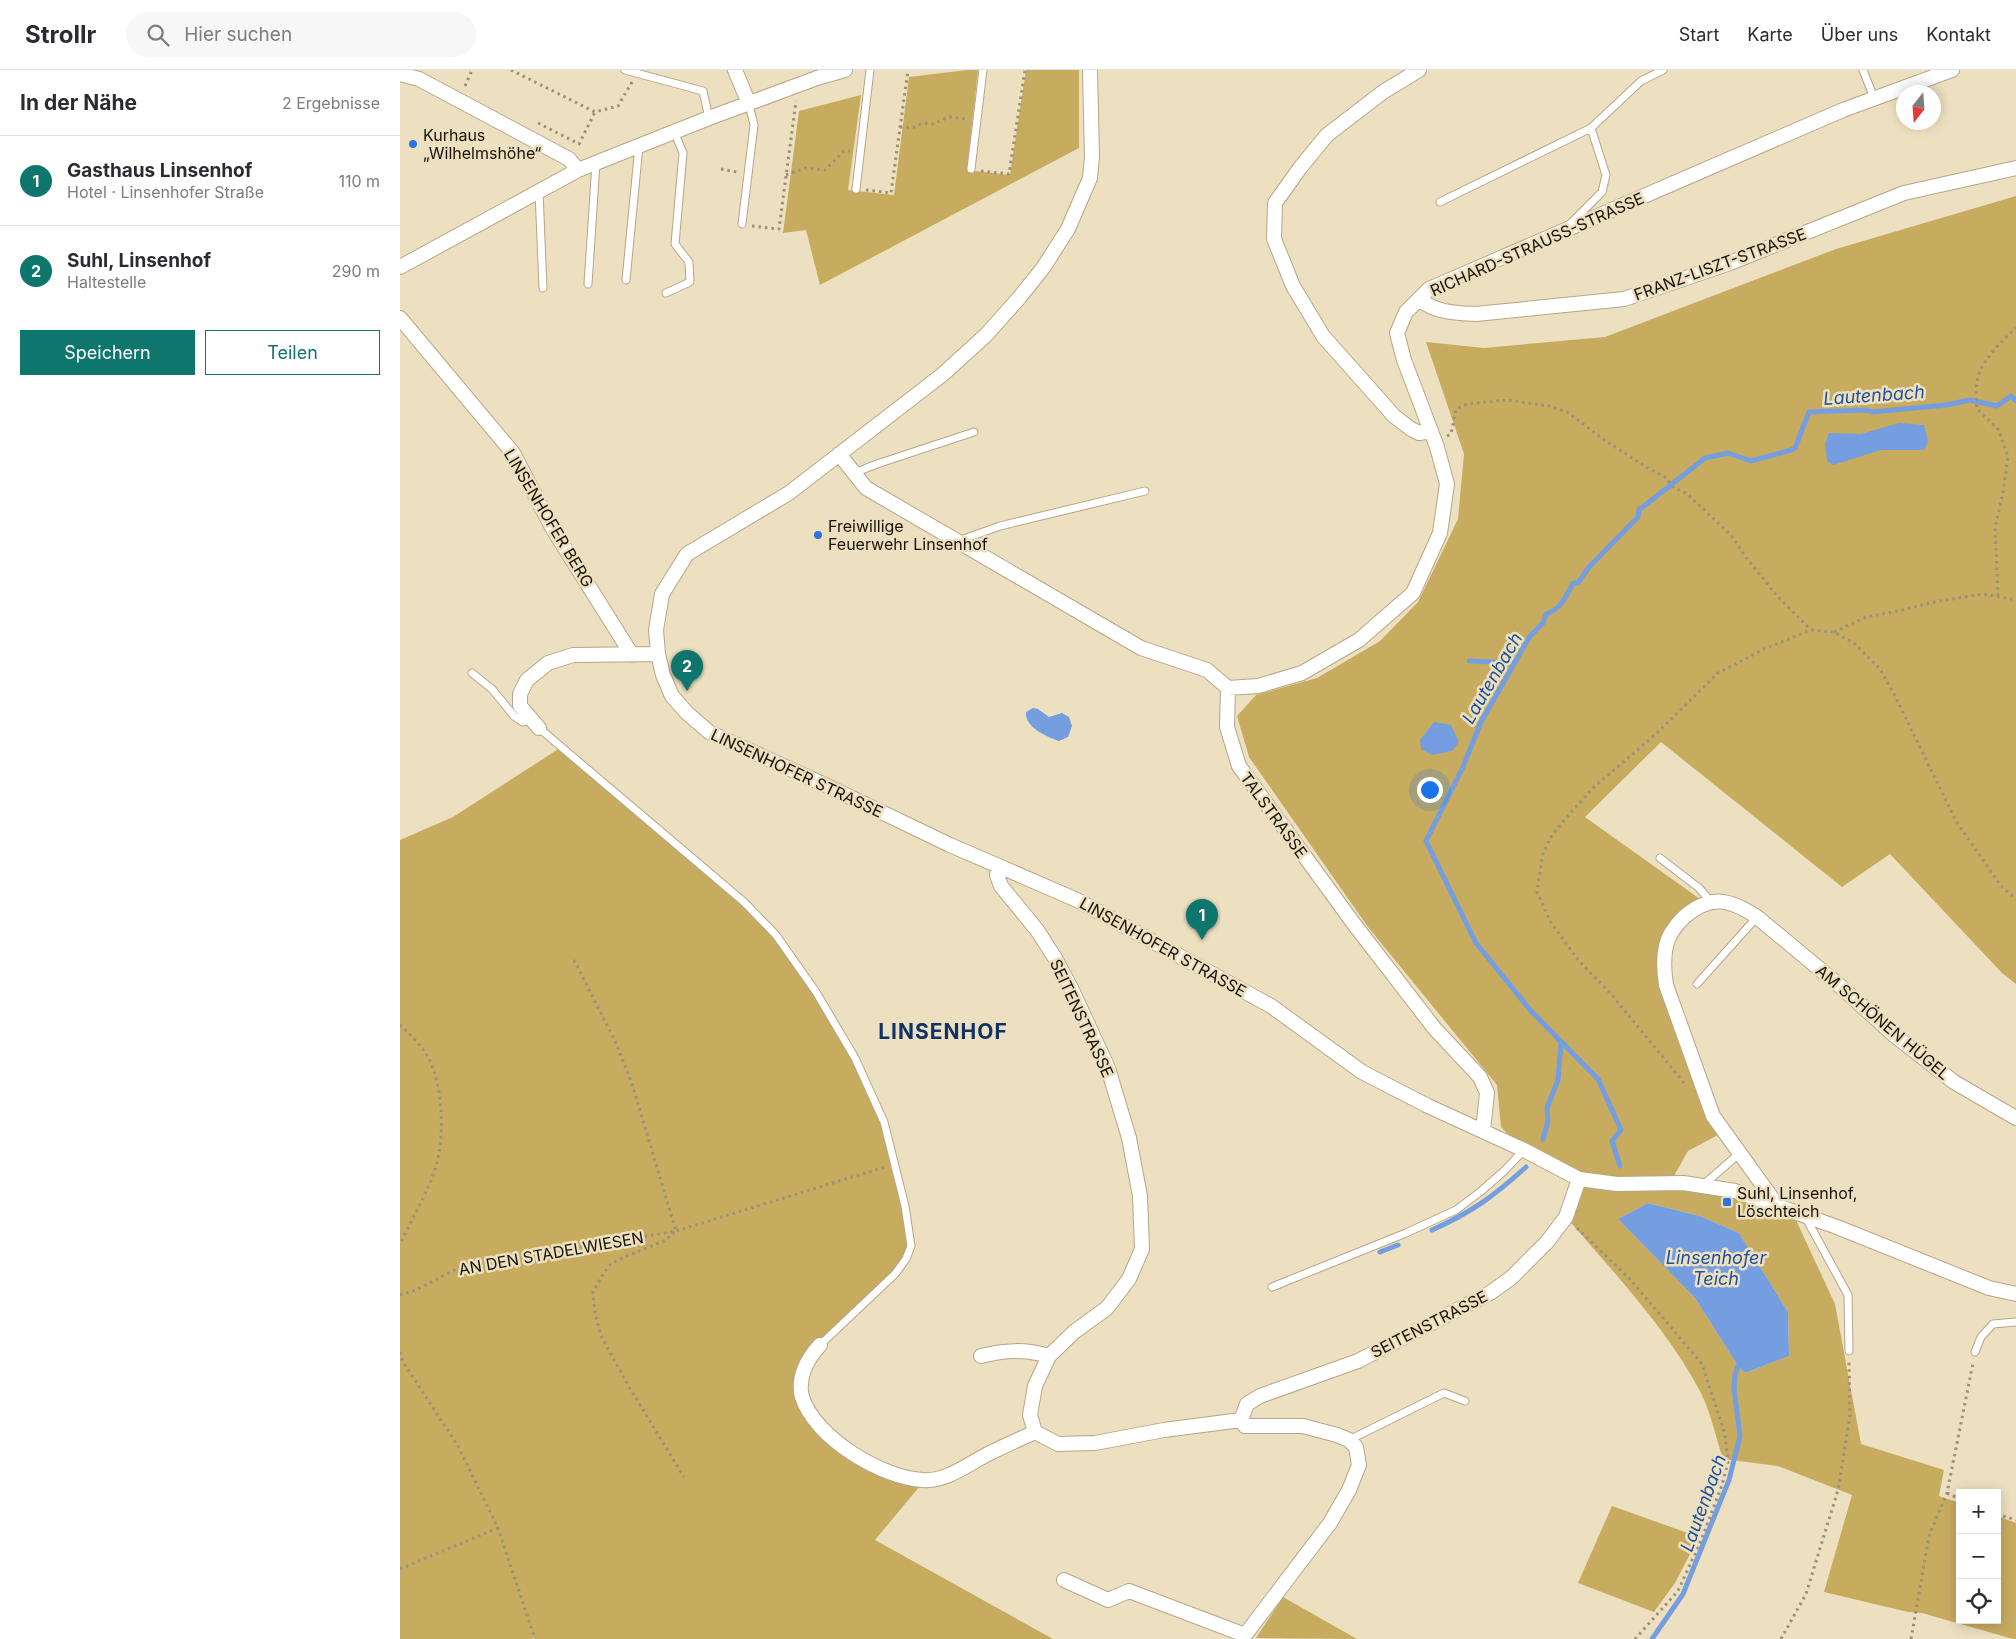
<!DOCTYPE html>
<html lang="de">
<head>
<meta charset="utf-8">
<style>
	body { margin:0; font-family:Inter,sans-serif; background:#f7f7f7; color:#2b2b33 }
	.controls { position:absolute; right:15px; bottom:15px; display:grid; overflow:hidden; border-radius:0px; box-shadow:0 2px 12px #0003 }
	.controls button { width:45px; height:45px; display:grid; place-items:center; padding:0; border:0; border-bottom:1px solid #e1e1e2; background:#fff; color:#2b2b33; font:25px sans-serif }
	.compass { position:absolute; left:1496px; top:15px; width:45px; height:45px; border-radius:50%; background:#fff; box-shadow:0 2px 12px #0003; rotate:197deg }
	.you { position:absolute; left:1029px; top:719px; width:18px; height:18px; margin:-12px; border:4px solid #fff; border-radius:50%; background:#1a73e8; box-shadow:0 0 0 8px #1a73e833 }
	.badge { display:grid; place-items:center; width:32px; height:32px; border-radius:50%; background:#0f766e; color:#fff; font-size:16px; font-weight:700 }
	.pin { position:absolute; translate:-50% -41px; filter:drop-shadow(0 1px 2px #0008) }
	.pin::after { content:''; position:absolute; top:26px; width:18px; height:15px; background:inherit; clip-path:polygon(0 0,100% 0,50% 100%) }
	.list { margin:0; padding:0; list-style:none }
	h2 { display:flex; justify-content:space-between; align-items:center; height:65px; margin:0; padding:0 20px; font-size:21px }
	h2 small { font-size:16px; font-weight:400; color:#7c7c81 }
	.list li { display:grid; grid-template-columns:32px 1fr auto; gap:15px; align-items:center; box-sizing:border-box; height:90px; padding:0 20px; border-top:1px solid #e1e1e2 }
	.list b { display:block; font-size:19px; white-space:nowrap }
	.list p { margin:0; font-size:16px; white-space:nowrap; color:#7c7c81 }
	.list em { font-size:16px; font-style:normal; color:#7c7c81 }
	.actions { display:flex; gap:10px; padding:15px 20px }
	.actions a { flex:1; padding:11px 0; border:1px solid #0f766e; border-radius:0px; text-align:center; font-size:18px; color:#0f766e }
	.actions .main { background:#0f766e; color:#fff }
	.icon { flex:none; width:28px; height:28px; fill:none; stroke:currentColor; stroke-width:2; stroke-linecap:round; stroke-linejoin:round }
	.map { position:relative; flex:none; width:1616px; height:1569px; overflow:hidden }
	header { display:flex; align-items:center; gap:30px; box-sizing:border-box; height:70px; padding:0 25px; background:#fff; border-bottom:1px solid #e1e1e2 }
	header strong { font-size:24px }
	nav { display:flex; gap:28px; margin-inline-start:auto; font-size:18px }
	.search { width:350px; height:45px; background:#f7f7f7; display:flex; align-items:center; gap:12px; box-sizing:border-box; padding:0 18px; border-radius:28px; color:#7c7c81; font-size:19px }
	main { display:flex }
	aside { flex:1; background:#fff }
	.map>svg:first-child { display:block }
	.green { fill:#c7ab5f; fill-rule:evenodd }
	.water { fill:#749edf }
	.lines { fill:none; stroke-linecap:round; stroke-linejoin:round }
	.stream { stroke:#749edf; stroke-width:5 }
	.lane-casing { stroke:#b3a788; stroke-width:9 }
	.street-casing { stroke:#b3a788; stroke-width:16 }
	.path { stroke:#9b9179; stroke-width:3; stroke-dasharray:2.5 4; stroke-linecap:butt }
	.lane { stroke:#fff; stroke-width:7 }
	.street { stroke:#fff; stroke-width:14 }
	.poi-dot { fill:#2b75e1; stroke:#ede0c0; stroke-width:2 }
	.labels { text-anchor:middle; dominant-baseline:central; stroke-width:5; stroke-linejoin:round; paint-order:stroke }
	.poi-label { font-size:16px; fill:#161206; stroke:#ede0c0; text-anchor:start }
	.street-label { font-size:16px; fill:#161206; stroke:#ede0c0 }
	.water-label { font-size:18px; font-style:italic; fill:#1d519e; stroke:#ede0c0 }
	.district-label { font-size:21px; font-weight:bold; letter-spacing:1px; fill:#0f3366; stroke:#ede0c0 }
</style>
</head>
<body>
<header>
<strong>Strollr</strong>
<div class="search"><svg class="icon" aria-label="search" viewBox="0 0 24 24"><circle cx="10" cy="10" r="6"/><path d="M15 15l6 6"/></svg>Hier suchen</div>
<nav><a>Start</a><a>Karte</a><a>Über uns</a><a>Kontakt</a></nav>
</header>
<main>
<aside>
<h2>In der Nähe<small>2 Ergebnisse</small></h2>
<ul class="list">
<li><span class="badge">1</span><div><b>Gasthaus Linsenhof</b><p>Hotel · Linsenhofer Straße</p></div><em>110 m</em></li>
<li><span class="badge">2</span><div><b>Suhl, Linsenhof</b><p>Haltestelle</p></div><em>290 m</em></li>
</ul>
<div class="actions"><a class="main">Speichern</a><a>Teilen</a></div>
</aside>
<div class="map">
<svg width="1616" height="1569" viewBox="0 0 1616 1569">
	<rect width="100%" height="100%" fill="#ede0c0"/>
	<path class="green" d="M567,0H578L567,100L610,105L626,0H679V78L420,215L406,160L383,163L399,41L461,25L448,120L494,125L509,7Z
		M1616,126V914L1602,903L1490,784L1442,817L1261,672L1185,747L1307,834L1275,866L1270,878L1271,912L1317,1041L1327,1060L1288,1081L1270,1113L1302,1115L1395,1148L1435,1234L1461,1374L1544,1400L1539,1426L1560,1433V1550H1597V1446L1616,1453V1569H1613L1522,1543L1508,1542L1424,1522L1452,1425L1378,1396L1323,1389C1316,1368 1311,1343 1301,1323C1267,1258 1213,1202 1166,1147L1179,1109L1124,1080L1101,1057L1097,1015L968,857L849,687L837,646L856,625L917,608L980,571L1018,532L1058,449L1064,384L1026,272L1084,278L1205,267L1436,179ZM1248,1133L1300,1146L1339,1163L1388,1242L1389,1286L1345,1303L1338,1296L1295,1228L1218,1149Z
		M160,678L293,790L376,865L455,988L484,1052L511,1176L506,1189L420,1275L402,1326L445,1379L524,1411L475,1470L653,1569H135L134,1568L131,1569H0V770L53,747Z
		M1212,1436L1299,1467L1275,1513L1254,1542L1178,1513Z
		M883,1527L957,1569L856,1568Z"/>
	<path class="water" d="M1499,353L1524,355L1528,372L1524,380H1481L1433,395L1427,391L1425,374L1429,363L1461,364Z
		M633,638L638,639L649,647L662,643L669,647L672,656L668,667L659,671C647,667 624,657 626,642Z
		M1034,652L1051,655L1059,672L1052,681L1032,685L1021,679L1020,670Z
		M1248,1133L1300,1146L1339,1163L1388,1242L1389,1286L1345,1303L1338,1296L1295,1228L1218,1149Z"/>
	<g class="lines">
		<path class="stream" d="M1069,591L1115,593
			M1143,1069L1148,1051L1147,1038L1158,1010L1161,972
			M1220,1096L1212,1071L1221,1060L1198,1009L1131,941L1076,873L1026,771L1063,697L1081,652L1130,566L1143,553L1146,544C1161,539 1166,527 1173,513H1178L1189,497L1238,447L1239,440L1305,388L1328,383L1351,391L1391,380L1395,378L1409,342L1466,340L1472,342L1546,335L1570,330L1597,336L1611,326L1616,331
			M1032,1160C1072,1142 1094,1126 1126,1097
			M980,1182L998,1175
			M1252,1569L1283,1524L1329,1410L1340,1366L1334,1319L1335,1305L1338,1296"/>
		<defs>
			<path id="lane" d="M225,0L303,21L309,48
				M1463,0L1474,28
				M571,99L583,0
				M456,119L470,0
				M139,121L143,218
				M1040,132L1191,58
				M342,154L354,55L349,34
				M1170,154L1202,122L1206,105L1191,58L1241,11L1263,0
				M226,210L239,76
				M188,214L196,93
				M266,223L290,212L289,192L275,174L283,83L274,61
				M454,403L477,394L574,362
				M558,471L600,456L745,421
				M72,603L92,619L114,646L123,652L131,649
				M139,658L344,832L376,865L416,922L455,988L484,1052L505,1136L511,1176L506,1189L495,1204L420,1275
				M1260,788L1299,818L1311,832
				M1297,914L1357,847
				M1303,1115L1340,1083
				M1406,1148L1448,1225L1449,1281
				M872,1217L1006,1163L1056,1140L1080,1122L1104,1101L1124,1080
				M1575,1282L1581,1267L1593,1254L1616,1252
				M949,1370L1044,1323L1065,1331"/>
			<path id="street" d="M335,0L349,34
				M690,0L692,87L690,108L668,159L643,198L619,228L586,265L542,305L389,423L287,484L262,524L256,560L258,584L263,605L272,626L287,643L309,662L425,715L550,775L677,830L871,936L962,1002L1028,1036L1124,1080L1179,1109L1217,1114L1283,1113L1335,1121L1437,1157L1589,1218L1616,1224
				M1019,0L983,22L927,65L900,98L875,133L874,169L893,216L923,266L994,346L1011,359L1019,363L1031,361
				M0,4L19,9L169,89L178,100
				M0,197L178,100L309,48L417,8L445,0
				M1019,229C1036,243 1056,243 1076,244L1224,229L1330,193L1504,123L1616,98
				M0,248L113,383L153,459L232,585
				M439,384L466,418L741,578L807,600L828,618L827,657L839,696L954,854L1035,959L1080,1007L1087,1023L1083,1060
				M828,618L858,616L902,603L959,570L1013,523L1040,463L1047,414L1037,377L1004,290L997,263L1006,242L1029,219L1443,40L1552,0
				M139,658L120,636V624L127,610L148,593L173,585L258,584
				M599,796L597,805L601,816L637,860L655,888L671,918L708,998L729,1068L740,1126L742,1179L729,1209L707,1238L674,1262L649,1286L635,1316L630,1345L635,1362L658,1374L695,1373L764,1360L841,1350L847,1334L860,1326L958,1291L1090,1223L1111,1208L1147,1172L1166,1147L1179,1109
				M1377,1135L1313,1046L1266,915C1264,902 1263,889 1266,876C1268,865 1276,855 1284,847C1311,824 1330,829 1357,847L1440,916L1494,965L1554,1012L1616,1048
				M420,1275C407,1289 397,1308 402,1327C415,1368 482,1408 523,1410C547,1412 569,1393 590,1383C604,1376 620,1369 635,1362
				M581,1286C605,1280 625,1279 649,1286
				M841,1350L845,1356H903L937,1365L949,1370L956,1377L959,1395L949,1420L930,1453L842,1569
				M664,1510L708,1530L729,1521L845,1565"/>
		</defs>
		<use href="#lane" class="lane-casing"/>
		<use href="#street" class="street-casing"/>
		<path class="path" d="M111,0L195,42L218,36L232,12
			M65,16L72,0
			M138,53L179,74L195,42
			M500,57L512,58L523,53L533,54L549,47L567,49
			M321,99L337,102
			M581,101L609,104L625,0
			M386,105L406,98L425,100L444,81H450
			M466,120L491,123L508,0
			M352,156L379,159L396,31
			M1047,366L1051,364L1056,339L1067,334L1107,330L1149,336L1167,342L1203,369L1246,397L1265,407L1274,418L1286,423L1331,465L1345,486L1378,527L1411,560
			M1598,526L1595,458L1603,423L1608,387L1599,360L1577,339C1576,328 1575,315 1579,304C1585,287 1603,270 1616,258
			M1434,562L1466,547L1498,541L1534,532L1583,524L1616,530
			M174,890L216,973L232,1014L276,1161L264,1171L222,1188L210,1195L203,1204L193,1222L195,1243L201,1266L229,1317L284,1407
			M0,955C10,964 21,975 28,987C43,1014 45,1067 36,1096C29,1120 11,1151 0,1174
			M1284,1013L1211,924L1178,890L1150,851L1137,822L1142,786L1151,767L1165,749L1194,717L1256,664L1318,603L1364,579L1411,560L1434,562L1455,574L1480,599L1495,626L1556,751L1601,816L1616,829
			M1177,1158L1230,1209L1302,1294L1325,1364L1328,1392L1322,1415L1302,1468L1278,1521L1235,1569
			M0,1225L16,1220L60,1197L276,1161L485,1097
			M0,1282L3,1292L58,1376L98,1458L135,1569
			M1547,1423L1560,1429
			M1597,1444L1616,1450
			M0,1499L98,1458
			M1381,1569L1406,1524L1438,1420L1450,1345L1449,1292
			M1511,1569L1529,1466L1547,1423L1573,1293"/>
		<use href="#lane" class="lane"/>
		<use href="#street" class="street"/>
	</g>
	<g class="poi-dot">
		<circle cx="13" cy="74" r="5"/>
		<circle cx="418" cy="465" r="5"/>
		<rect x="1322" y="1127" width="10" height="10" rx="2.5"/>
	</g>
	<g class="labels">
		<g class="poi-label">
			<text x="23" y="65">Kurhaus<tspan x="23" dy="18">„Wilhelmshöhe“</tspan></text>
			<text x="428" y="456">Freiwillige<tspan x="428" dy="18">Feuerwehr Linsenhof</tspan></text>
			<text x="1337" y="1123">Suhl, Linsenhof,<tspan x="1337" dy="18">Löschteich</tspan></text>
		</g>
		<g class="street-label">
			<text transform="translate(1137 174) rotate(-24)">RICHARD-STRAUSS-STRASSE</text>
			<text transform="translate(1320 194) rotate(-20)">FRANZ-LISZT-STRASSE</text>
			<text transform="translate(149 448) rotate(59)">LINSENHOFER BERG</text>
			<text transform="translate(397 703) rotate(25)">LINSENHOFER STRASSE</text>
			<text transform="translate(874 745) rotate(54)">TALSTRASSE</text>
			<text transform="translate(763 877) rotate(29)">LINSENHOFER STRASSE</text>
			<text transform="translate(682 948) rotate(65)">SEITENSTRASSE</text>
			<text transform="translate(1483 952) rotate(40)">AM SCHÖNEN HÜGEL</text>
			<text transform="translate(151 1183) rotate(-10)">AN DEN STADELWIESEN</text>
			<text transform="translate(1029 1254) rotate(-27)">SEITENSTRASSE</text>
		</g>
		<g class="water-label">
			<text transform="translate(1474 325) rotate(-4)">Lautenbach</text>
			<text transform="translate(1092 608) rotate(-60)">Lautenbach</text>
			<text x="1316" y="1187">Linsenhofer<tspan x="1316" dy="21">Teich</tspan></text>
			<text transform="translate(1303 1433) rotate(-70)">Lautenbach</text>
		</g>
		<g class="district-label">
			<text x="543" y="961">LINSENHOF</text>
		</g>
	</g>
</svg>
<div class="controls">
<button>+</button>
<button>−</button>
<button><svg class="icon" aria-label="locate" viewBox="0 0 24 24"><circle cx="12" cy="12" r="6"/><path d="M12 2v4M12 18v4M2 12h4M18 12h4"/></svg></button>
</div>
<svg class="compass" viewBox="-18 -18 36 36"><path d="M0-13l5 13h-10z" fill="#e53935"/><path d="M0 13l5-13h-10z" fill="#7c7c81"/></svg>
<div class="you"></div>
<div class="pin badge" style="left:802px;top:870px">1</div>
<div class="pin badge" style="left:287px;top:621px">2</div>
</div>
</main>
</body>
</html>
